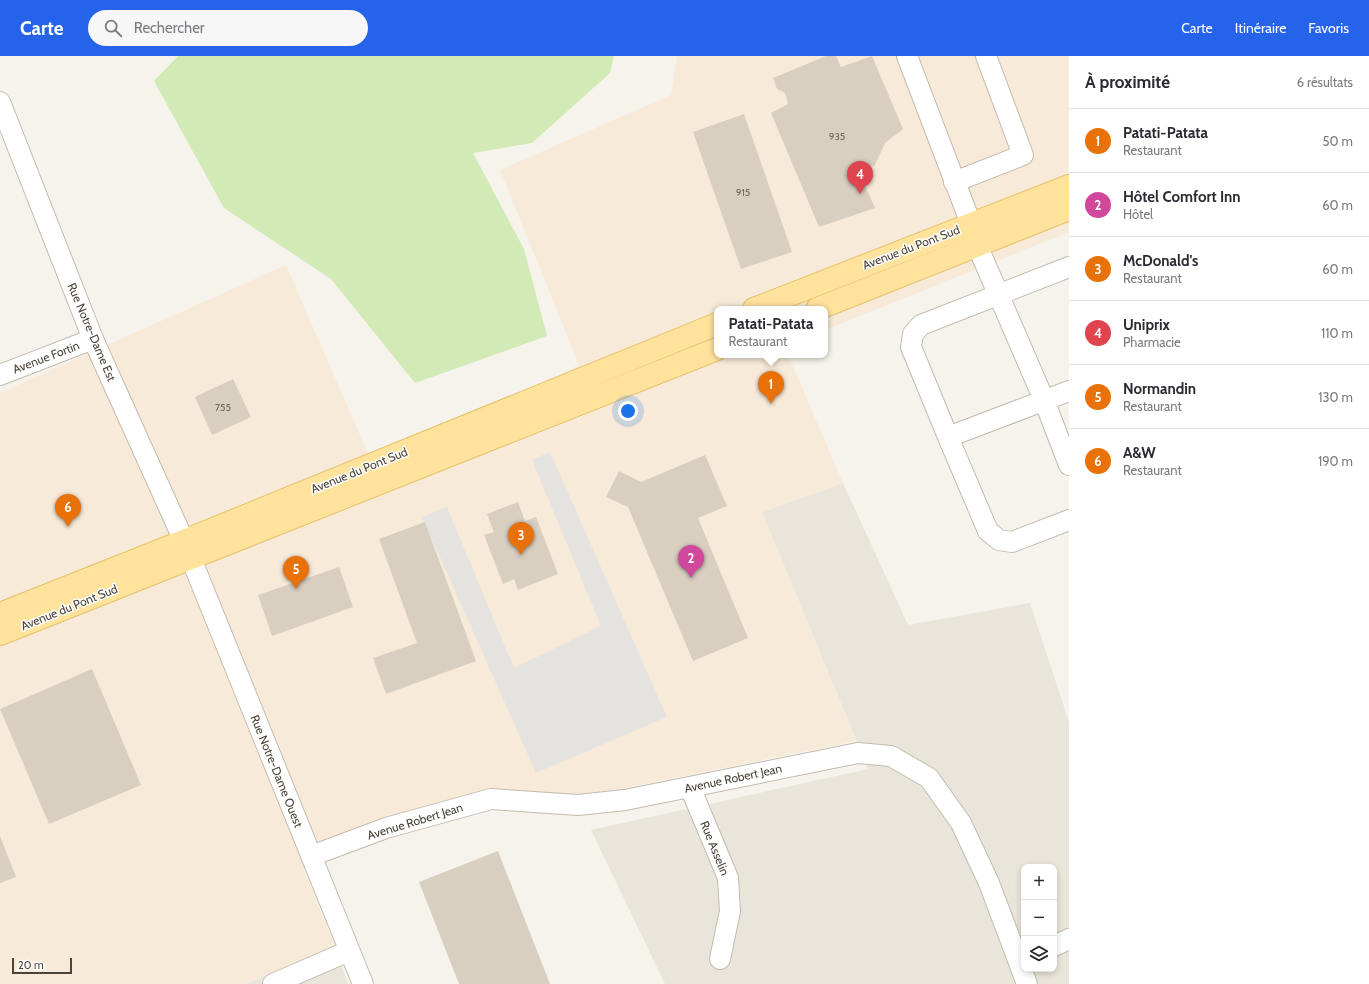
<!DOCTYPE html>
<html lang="fr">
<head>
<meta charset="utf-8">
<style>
	body { margin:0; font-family:Cabin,sans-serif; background:#f7f7f7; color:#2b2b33 }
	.controls { position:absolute; right:12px; bottom:12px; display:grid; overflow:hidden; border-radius:8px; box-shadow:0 2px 6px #0003 }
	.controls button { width:36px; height:36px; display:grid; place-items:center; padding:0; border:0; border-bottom:1px solid #e1e1e2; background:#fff; color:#2b2b33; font:20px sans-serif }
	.scale { position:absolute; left:12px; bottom:10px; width:60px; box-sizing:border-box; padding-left:4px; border:2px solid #4b4439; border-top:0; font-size:11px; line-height:14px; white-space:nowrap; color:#4b4439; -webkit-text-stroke:3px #fff; paint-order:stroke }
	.you { position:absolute; left:628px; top:355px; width:14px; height:14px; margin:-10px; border:3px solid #fff; border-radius:50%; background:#1a73e8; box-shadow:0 0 0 6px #1a73e833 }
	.badge { display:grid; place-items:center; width:26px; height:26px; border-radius:50%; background:#2563eb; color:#fff; font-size:13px; font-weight:700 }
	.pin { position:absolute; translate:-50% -33px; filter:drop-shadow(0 1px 2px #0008) }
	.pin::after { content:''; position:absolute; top:21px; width:14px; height:12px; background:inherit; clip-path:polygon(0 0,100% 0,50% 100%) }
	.popup { position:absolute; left:714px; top:250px; width:114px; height:52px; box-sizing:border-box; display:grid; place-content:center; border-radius:8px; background:#fff; filter:drop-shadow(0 1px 3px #0005); font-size:13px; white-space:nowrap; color:#7c7c81 }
	.popup b { font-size:15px; color:#2b2b33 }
	.popup::after { content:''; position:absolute; left:50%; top:100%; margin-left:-8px; border:8px solid transparent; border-top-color:#fff }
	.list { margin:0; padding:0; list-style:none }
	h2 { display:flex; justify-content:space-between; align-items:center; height:52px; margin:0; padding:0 16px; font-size:17px }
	h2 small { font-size:13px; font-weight:400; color:#7c7c81 }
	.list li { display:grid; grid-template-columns:26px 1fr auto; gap:12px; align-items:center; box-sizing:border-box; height:64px; padding:0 16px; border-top:1px solid #e1e1e2 }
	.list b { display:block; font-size:15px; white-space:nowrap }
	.list p { margin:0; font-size:13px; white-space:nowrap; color:#7c7c81 }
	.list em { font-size:13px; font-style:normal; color:#7c7c81 }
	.icon { flex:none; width:22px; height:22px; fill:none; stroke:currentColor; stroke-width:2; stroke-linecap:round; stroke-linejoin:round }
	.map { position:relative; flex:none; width:1069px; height:928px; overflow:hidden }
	header { display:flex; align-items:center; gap:24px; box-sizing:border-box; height:56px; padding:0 20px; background:#2563eb; color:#fff }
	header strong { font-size:19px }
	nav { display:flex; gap:22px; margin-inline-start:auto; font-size:14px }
	.search { width:280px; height:36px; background:#f7f7f7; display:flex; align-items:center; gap:10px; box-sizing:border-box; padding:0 14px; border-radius:22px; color:#7c7c81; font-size:15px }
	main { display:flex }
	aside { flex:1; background:#fff }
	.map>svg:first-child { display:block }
	.residential { fill:#eae5da; fill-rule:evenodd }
	.commercial { fill:#f7ead8 }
	.green { fill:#d2eab5 }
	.parking { fill:#e5e3e0 }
	.building { fill:#d8cfc1 }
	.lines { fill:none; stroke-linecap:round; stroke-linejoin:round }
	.minor-casing { stroke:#c2bbae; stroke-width:22 }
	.major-casing { stroke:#e6c16a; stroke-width:24 }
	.minor { stroke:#fff; stroke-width:20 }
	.major { stroke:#ffe39c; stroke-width:22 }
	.labels { text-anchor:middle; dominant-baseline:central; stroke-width:3; stroke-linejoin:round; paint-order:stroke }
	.number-label { font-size:10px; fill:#6e675b }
	.street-label { font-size:12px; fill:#4b4439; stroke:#fff }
</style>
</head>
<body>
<header>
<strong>Carte</strong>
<div class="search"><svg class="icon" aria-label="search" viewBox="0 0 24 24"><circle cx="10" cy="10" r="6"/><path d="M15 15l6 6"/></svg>Rechercher</div>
<nav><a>Carte</a><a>Itinéraire</a><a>Favoris</a></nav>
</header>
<main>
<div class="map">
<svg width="1069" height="928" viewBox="0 0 1069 928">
	<rect width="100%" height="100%" fill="#f6f3ec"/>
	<path class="residential" d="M843,427L908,569L1030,547L1069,666V928H665L591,774L868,713L762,456ZM1024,811H1054V913H1024Z
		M335,891L348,928H245Z"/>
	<path class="commercial" d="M677,0H1069V176L825,274V253H717V299H788L843,427L762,456L856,685L585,740L501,733L303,812L335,891L245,928H0V337L286,209L373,409L579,309L500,114L671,39Z"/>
	<path class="green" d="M178,0H614L610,17L532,87L473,97L524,193L547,280L415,327L331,223L224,152L154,25Z"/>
	<path class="parking" d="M550,396L667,661L536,717L422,461L447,451L514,612L601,570L532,404Z"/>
	<path class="building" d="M826,0H836L841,11L872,0L903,73L885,87L875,109L859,117L875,152L819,171L771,57L788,48L785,37L777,33L773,22Z
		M744,58L792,196L741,213L693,76Z
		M233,323L251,361L212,379L195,341Z
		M705,399L727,450L698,462L748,582L693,605L628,451L606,441L619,415L641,426Z
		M518,446L525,465L536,461L558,518L518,534L514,523L503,528L484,479L494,476L487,458Z
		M425,466L476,605L386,638L373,602L417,587L379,483Z
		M339,511L353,551L272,580L258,539Z
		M92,613L141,729L49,768L0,653Z
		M0,780L16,821L0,827Z
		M498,795L550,928H459L419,826Z"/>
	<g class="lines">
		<defs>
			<path id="minor" d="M907,0L971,168L977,189L1044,344L1069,409
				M0,46L93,283L184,485L363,928
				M954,126L1023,99L986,0
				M1069,211L921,269L913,278L911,291L948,381L1069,335
				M0,319L93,283
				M948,381L988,475L999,484L1012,486L1069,464
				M690,731L728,822L730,855L720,903
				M311,800L386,772L491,743L578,749L625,744L858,697L891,700L929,722L961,767L989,827L1027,928
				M1054,890L1069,883
				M273,928L349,895"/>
			<path id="major" d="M754,253L1069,130
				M817,253L1069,153
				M0,558L184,485L717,268
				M0,578L717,293"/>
		</defs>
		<use href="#minor" class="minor-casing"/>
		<use href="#major" class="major-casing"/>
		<use href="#minor" class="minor"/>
		<use href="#major" class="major"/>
	</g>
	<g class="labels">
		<g class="number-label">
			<text x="837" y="80">935</text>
			<text x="743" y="136">915</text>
			<text x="223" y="351">755</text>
		</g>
		<g class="street-label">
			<text transform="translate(911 191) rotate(-21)">Avenue du Pont Sud</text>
			<text transform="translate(92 276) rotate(67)">Rue Notre-Dame Est</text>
			<text transform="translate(46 301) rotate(-21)">Avenue Fortin</text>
			<text transform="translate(359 414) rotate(-22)">Avenue du Pont Sud</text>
			<text transform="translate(69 551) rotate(-22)">Avenue du Pont Sud</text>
			<text transform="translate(277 715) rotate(68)">Rue Notre-Dame Ouest</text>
			<text transform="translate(733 722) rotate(-12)">Avenue Robert Jean</text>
			<text transform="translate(415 765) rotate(-17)">Avenue Robert Jean</text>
			<text transform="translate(715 792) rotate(68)">Rue Asselin</text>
		</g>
	</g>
</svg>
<div class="controls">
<button>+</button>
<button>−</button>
<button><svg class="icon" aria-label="layers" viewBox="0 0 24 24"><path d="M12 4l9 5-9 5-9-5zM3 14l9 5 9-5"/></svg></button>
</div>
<div class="scale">20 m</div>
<div class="you"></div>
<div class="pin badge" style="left:771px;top:348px;background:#e8710a">1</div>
<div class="popup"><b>Patati-Patata</b>Restaurant</div>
<div class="pin badge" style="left:691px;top:522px;background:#d1479c">2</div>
<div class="pin badge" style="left:521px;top:499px;background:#e8710a">3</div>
<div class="pin badge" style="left:860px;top:138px;background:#e0444e">4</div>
<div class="pin badge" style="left:296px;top:533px;background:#e8710a">5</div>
<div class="pin badge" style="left:68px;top:471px;background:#e8710a">6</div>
</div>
<aside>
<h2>À proximité<small>6 résultats</small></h2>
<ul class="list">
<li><span class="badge" style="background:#e8710a">1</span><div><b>Patati-Patata</b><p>Restaurant</p></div><em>50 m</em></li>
<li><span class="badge" style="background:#d1479c">2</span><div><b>Hôtel Comfort Inn</b><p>Hôtel</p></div><em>60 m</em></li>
<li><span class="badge" style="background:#e8710a">3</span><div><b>McDonald's</b><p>Restaurant</p></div><em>60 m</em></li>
<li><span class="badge" style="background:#e0444e">4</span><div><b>Uniprix</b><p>Pharmacie</p></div><em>110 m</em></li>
<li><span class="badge" style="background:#e8710a">5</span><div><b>Normandin</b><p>Restaurant</p></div><em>130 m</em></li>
<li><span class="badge" style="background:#e8710a">6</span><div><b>A&amp;W</b><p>Restaurant</p></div><em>190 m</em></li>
</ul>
</aside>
</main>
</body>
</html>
